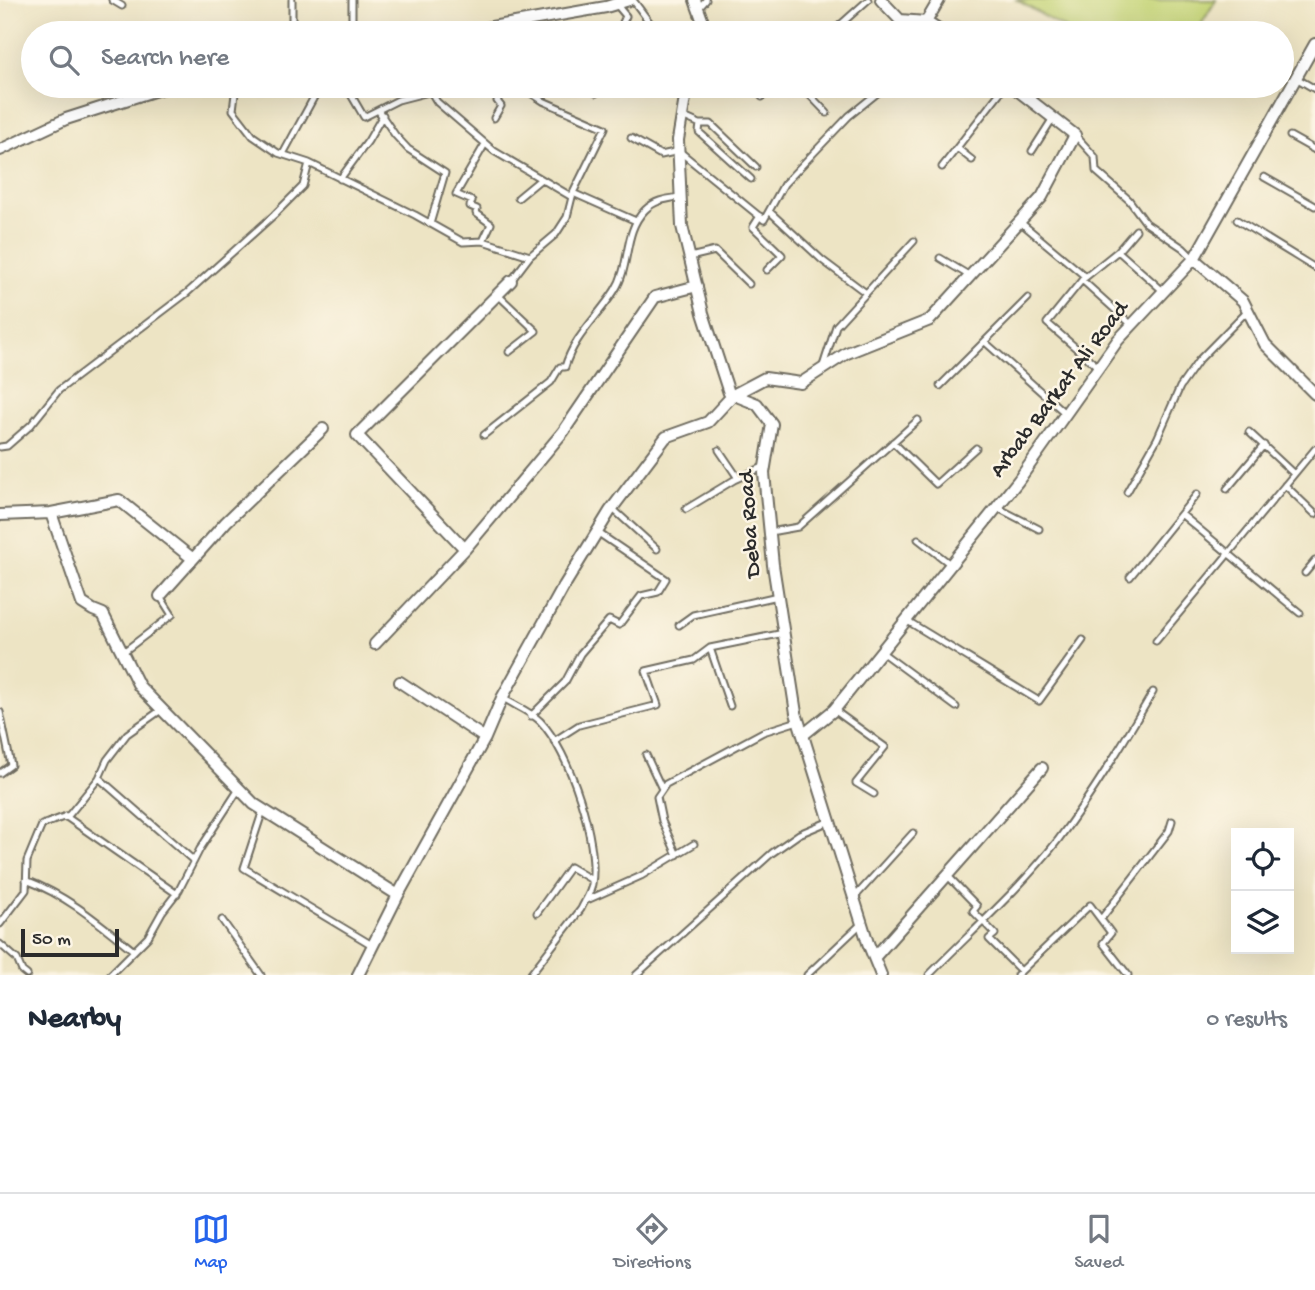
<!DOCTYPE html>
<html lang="en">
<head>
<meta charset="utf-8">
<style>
	body { margin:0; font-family:"Gochi Hand",sans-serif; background:#f6f6f7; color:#1f2937 }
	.controls { position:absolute; right:21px; bottom:21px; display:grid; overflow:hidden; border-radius:0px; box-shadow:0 7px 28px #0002 }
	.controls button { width:63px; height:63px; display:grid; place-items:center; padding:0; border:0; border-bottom:2px solid #e0e1e3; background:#fff; color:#1f2937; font:35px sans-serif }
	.scale { position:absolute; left:21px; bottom:18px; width:98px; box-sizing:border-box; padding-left:7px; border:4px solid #2b2b2b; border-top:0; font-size:19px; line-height:24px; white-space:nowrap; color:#2b2b2b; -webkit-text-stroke:5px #fcf5e5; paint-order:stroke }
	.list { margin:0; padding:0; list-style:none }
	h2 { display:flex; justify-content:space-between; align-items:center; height:91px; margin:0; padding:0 28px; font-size:30px }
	h2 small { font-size:23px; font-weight:400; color:#747a83 }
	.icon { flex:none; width:38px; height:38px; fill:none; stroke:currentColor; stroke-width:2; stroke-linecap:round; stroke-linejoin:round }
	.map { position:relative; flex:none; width:1315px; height:975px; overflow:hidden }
	.search { position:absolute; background:#fff; box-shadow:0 7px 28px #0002; left:21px; right:21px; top:21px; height:77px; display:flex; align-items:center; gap:18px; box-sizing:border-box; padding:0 24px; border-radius:38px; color:#747a83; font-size:26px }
	.sheet { height:217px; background:#fff }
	nav { display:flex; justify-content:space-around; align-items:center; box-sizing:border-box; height:98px; border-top:2px solid #e0e1e3; background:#fff; font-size:19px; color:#747a83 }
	nav a { display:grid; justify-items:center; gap:4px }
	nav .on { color:#2563eb }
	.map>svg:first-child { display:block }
	.grass { fill:#c4d476; stroke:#788050; stroke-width:2 }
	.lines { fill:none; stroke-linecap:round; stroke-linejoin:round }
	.lane-casing { stroke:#6f6c61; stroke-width:9 }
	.street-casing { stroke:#6f6c61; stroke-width:14 }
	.lane { stroke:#fff; stroke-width:5 }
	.street { stroke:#fff; stroke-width:10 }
	.labels { text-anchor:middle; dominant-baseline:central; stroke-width:5; stroke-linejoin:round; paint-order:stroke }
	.street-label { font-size:23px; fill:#2b2b2b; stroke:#fcf5e5 }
</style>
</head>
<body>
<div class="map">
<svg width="1315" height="975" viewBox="0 0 1315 975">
	<rect width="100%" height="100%" fill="#fcf5e5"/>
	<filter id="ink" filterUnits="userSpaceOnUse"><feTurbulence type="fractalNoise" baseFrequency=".0143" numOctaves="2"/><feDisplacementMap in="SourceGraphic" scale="14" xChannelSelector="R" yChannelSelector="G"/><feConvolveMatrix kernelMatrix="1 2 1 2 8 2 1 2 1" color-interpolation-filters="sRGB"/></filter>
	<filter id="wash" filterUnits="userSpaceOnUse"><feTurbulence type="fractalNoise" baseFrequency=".00686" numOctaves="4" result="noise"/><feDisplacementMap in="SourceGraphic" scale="28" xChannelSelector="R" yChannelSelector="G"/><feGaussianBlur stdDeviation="1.57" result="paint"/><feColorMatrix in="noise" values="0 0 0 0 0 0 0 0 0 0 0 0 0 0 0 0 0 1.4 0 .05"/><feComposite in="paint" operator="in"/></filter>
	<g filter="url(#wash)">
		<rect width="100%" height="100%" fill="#ede4c4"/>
		<path class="grass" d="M1017,0H1216L1196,33H1073Z"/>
	</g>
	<g filter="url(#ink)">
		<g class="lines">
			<defs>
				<path id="lane" d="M112,0L122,6
					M633,0L650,23
					M616,4L626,16L618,33
					M698,9L706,0
					M527,21L528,33
					M292,33V0
					M352,33V0
					M831,33L868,0
					M1296,78L1315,89
					M236,86L233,110L253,136L278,153L309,163L415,215L463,242L483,241L530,256
					M326,86L350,93L364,117L398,100L452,86
					M801,86L827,113
					M431,92L437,102L494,151L572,197
					M596,93L598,86
					M762,97L774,86
					M378,110L395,135L408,149L445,173L430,224
					M682,116L700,124L699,132L751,179
					M494,118L501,106L497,101L505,86
					M700,124H711L756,167
					M1075,135L1095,157L1096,171L1129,200L1146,223L1183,248L1194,259
					M1290,136L1315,150
					M631,138L661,155L679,151L764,220L784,184L849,116L886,86
					M957,148L972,160
					M1032,151L1053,118
					M283,154L320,86
					M942,167L1005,86
					M1264,177L1315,206
					M340,179L368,141L383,115
					M573,193L636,221
					M518,198L541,179
					M769,211L822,260L866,293
					M760,216L753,227L782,255L767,270
					M1237,220L1315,268
					M1020,222L1086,277
					M483,241L491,224L476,213L477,209L470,206L472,201L456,194L485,144
					M1118,251L1163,291
					M690,257L715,251L749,284
					M940,258L970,276
					M1082,280L1132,325
					M511,281L530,256L556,234L567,217L573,193L605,128L543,101L520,86
					M497,294L536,331L509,352
					M985,342L1066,414
					M823,366L836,326L914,241
					M1098,367L1047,323L1082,280L1118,251L1136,230
					M940,386L1028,298
					M1249,432L1294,474
					M484,435L551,382L560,367H565C574,336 598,317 615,290C631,265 623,232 645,210C655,200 666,199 680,197
					M893,442L936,484L976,448
					M0,447L7,446L31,425L59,390L187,293L274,215L303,186L309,163
					M719,450L738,478
					M1285,485L1315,514
					M1227,489L1264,445
					M1127,492L1157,439L1180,387L1199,360L1247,311
					M998,508L1039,529
					M613,509L657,549
					M686,509L734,480L763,467
					M1181,514L1300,613
					M770,532L798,527L918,420
					M918,539L950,564
					M1305,573L1315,561
					M1130,577L1197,494
					M906,620L1039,701L1083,640
					M679,625L693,615L778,596
					M1156,641L1315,449
					M710,648L730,706
					M880,651L956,707
					M122,653L172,615L160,596
					M503,698C514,705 531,712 540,721C570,752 599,842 592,884C591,893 584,902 581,909L530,975
					M834,710L885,747L856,783L874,794
					M0,712L11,765L0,773
					M531,716L565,682L580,654L609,620L619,625L641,596L658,592L666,579L597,532
					M554,741L579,725L658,705L646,671L694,660L710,648L784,633
					M646,755L662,789
					M99,778L194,861
					M263,810L244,868L372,945
					M65,816L177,894
					M677,855L662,821L657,797L666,784L763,732L798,721
					M947,875L977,906L973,911L995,934L989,939L1021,971
					M26,880C68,896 99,923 134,951
					M854,898L913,833
					M585,901L641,876L694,844
					M537,913L570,867L592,880
					M1101,919L1169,831L1172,821
					M222,920L261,975
					M0,924L26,890L27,861L42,825L69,815L99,778L107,760L127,734L161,710
					M0,944L17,959L22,971L27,975
					M110,975L148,937L162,912L179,890L200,849L239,789
					M636,975L772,853L799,834L830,821
					M807,975L861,924
					M929,975C972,931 1020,889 1058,840C1093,793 1123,743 1153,692
					M1017,975L1090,905L1111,933L1103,943L1128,975"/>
				<path id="street" d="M695,0L703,22L699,33
					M881,0L900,20L926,22L943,33
					M926,22L939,0
					M457,33L606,7L629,0
					M687,86L678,140L682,226L703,313L729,393L757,404L772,424L764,473L773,565L796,713L868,943L881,975
					M0,150L66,119L169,86
					M1194,259L1243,301L1265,344L1315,394
					M51,513L82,603L93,610L103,614L139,686L254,804L398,895
					M0,515L51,513L119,500L193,559
					M465,549L357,435L511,281
					M160,596L226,522L323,429
					M375,644L465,549L563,432L655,297L697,286
					M400,682L485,738
					M803,735L834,710L1018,481L1118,340L1194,259L1315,44
					M874,958L1042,768
					M358,975L398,895L485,738L502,698L564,586L610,511L666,437L708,422L733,395L765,378L801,383L847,353L930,320L1042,197L1075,135L1012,86"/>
			</defs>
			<use href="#lane" class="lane-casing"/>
			<use href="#street" class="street-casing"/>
			<use href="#lane" class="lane"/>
			<use href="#street" class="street"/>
		</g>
	</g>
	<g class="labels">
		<g class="street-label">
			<text transform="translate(1060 390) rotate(-53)">Arbab Barkat Ali Road</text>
			<text transform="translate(751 524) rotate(-94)">Deba Road</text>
		</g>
	</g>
</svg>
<div class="controls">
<button><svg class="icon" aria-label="locate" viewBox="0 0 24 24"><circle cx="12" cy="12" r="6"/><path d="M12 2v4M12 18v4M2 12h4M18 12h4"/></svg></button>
<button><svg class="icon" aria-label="layers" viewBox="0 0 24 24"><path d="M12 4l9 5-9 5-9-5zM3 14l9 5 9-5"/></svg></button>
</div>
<div class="scale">50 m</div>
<div class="search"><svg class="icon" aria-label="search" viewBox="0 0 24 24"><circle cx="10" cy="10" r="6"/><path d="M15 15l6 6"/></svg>Search here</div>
</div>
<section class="sheet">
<h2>Nearby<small>0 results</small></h2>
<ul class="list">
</ul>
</section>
<nav>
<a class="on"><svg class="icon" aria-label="map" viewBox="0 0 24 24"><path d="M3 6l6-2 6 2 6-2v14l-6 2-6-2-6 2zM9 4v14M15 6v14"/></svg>Map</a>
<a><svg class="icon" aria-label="directions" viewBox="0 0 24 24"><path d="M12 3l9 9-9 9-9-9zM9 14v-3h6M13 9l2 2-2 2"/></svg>Directions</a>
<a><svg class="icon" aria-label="saved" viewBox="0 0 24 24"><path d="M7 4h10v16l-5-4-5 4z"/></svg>Saved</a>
</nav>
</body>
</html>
